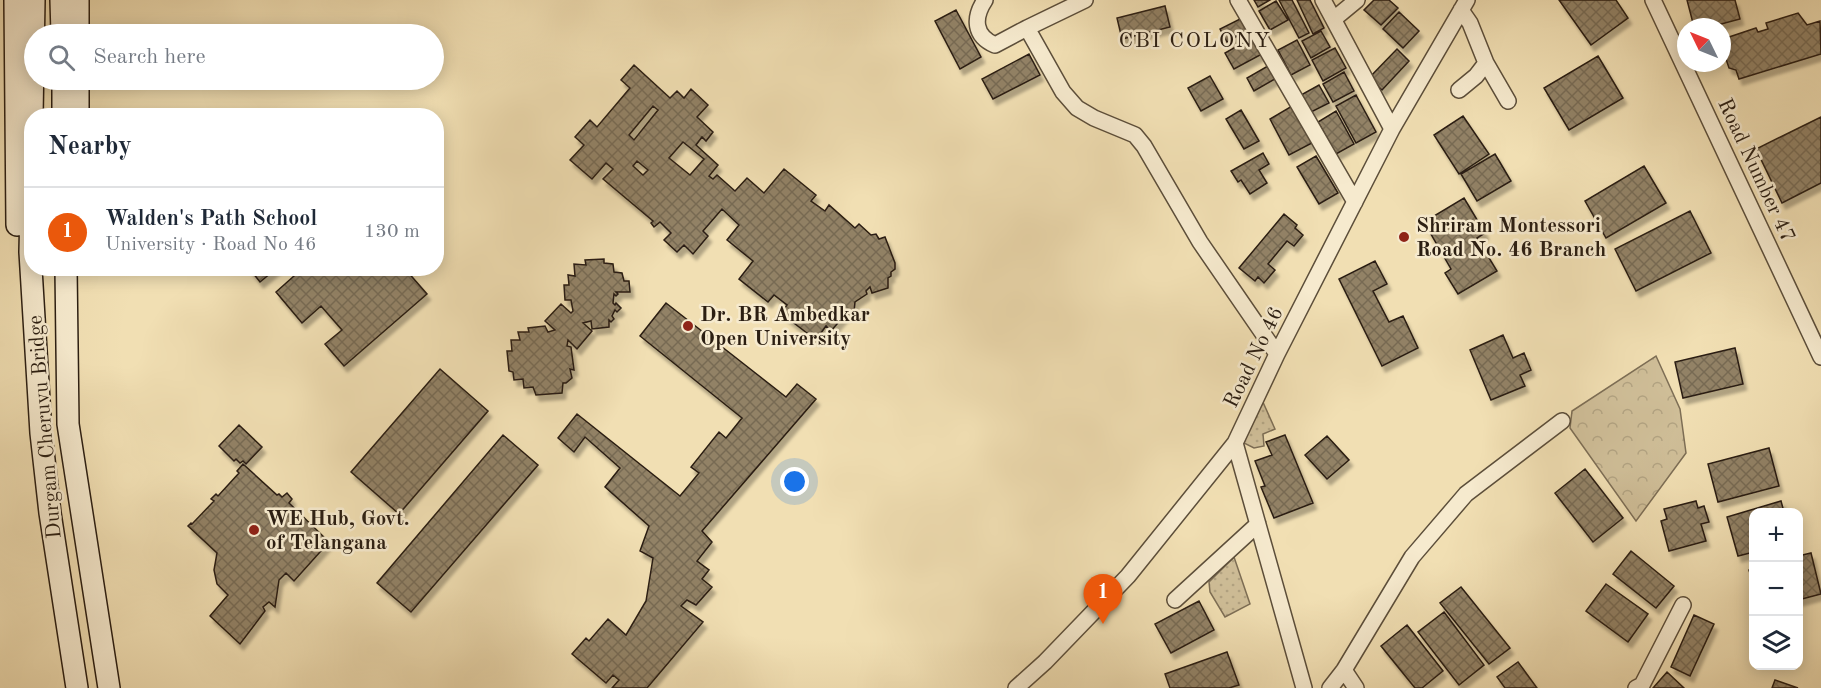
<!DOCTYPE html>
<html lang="en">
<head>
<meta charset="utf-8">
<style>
	:root { --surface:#fff; --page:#f6f6f7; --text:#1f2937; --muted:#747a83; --line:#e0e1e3; --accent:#ea580c }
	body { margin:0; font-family:"Old Standard TT",serif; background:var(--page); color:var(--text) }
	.controls { position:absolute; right:18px; bottom:18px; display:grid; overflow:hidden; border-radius:12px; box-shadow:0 3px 15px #0003 }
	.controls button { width:54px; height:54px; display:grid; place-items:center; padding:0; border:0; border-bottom:2px solid var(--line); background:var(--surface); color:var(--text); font:30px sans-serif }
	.compass { position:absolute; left:1677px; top:18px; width:54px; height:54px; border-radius:50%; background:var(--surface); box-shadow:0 3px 15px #0003; rotate:313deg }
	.you { position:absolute; left:795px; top:482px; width:21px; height:21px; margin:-15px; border:4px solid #fff; border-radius:50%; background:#1a73e8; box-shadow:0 0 0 9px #1a73e833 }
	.badge { display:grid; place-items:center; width:39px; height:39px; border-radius:50%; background:var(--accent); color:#fff; font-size:20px; font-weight:700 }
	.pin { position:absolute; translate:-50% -50px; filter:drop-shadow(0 2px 3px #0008) }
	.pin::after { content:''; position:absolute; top:32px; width:21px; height:18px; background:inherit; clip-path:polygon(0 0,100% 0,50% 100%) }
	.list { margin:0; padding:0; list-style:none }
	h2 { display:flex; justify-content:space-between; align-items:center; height:78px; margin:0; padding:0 24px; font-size:26px }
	h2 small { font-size:20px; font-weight:400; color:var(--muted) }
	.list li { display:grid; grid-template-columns:39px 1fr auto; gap:18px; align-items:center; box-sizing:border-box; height:90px; padding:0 24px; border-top:2px solid var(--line) }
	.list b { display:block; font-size:22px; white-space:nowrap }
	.list p { margin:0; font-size:20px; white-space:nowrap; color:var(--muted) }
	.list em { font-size:20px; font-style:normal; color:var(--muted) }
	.icon { flex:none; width:33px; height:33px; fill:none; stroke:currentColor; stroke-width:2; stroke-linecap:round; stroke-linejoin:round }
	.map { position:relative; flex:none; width:1821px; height:688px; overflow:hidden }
	.search { position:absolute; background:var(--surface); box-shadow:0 3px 15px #0003; left:24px; top:24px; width:420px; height:66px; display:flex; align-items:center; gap:15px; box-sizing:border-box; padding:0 21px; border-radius:33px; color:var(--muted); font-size:22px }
	.panel { position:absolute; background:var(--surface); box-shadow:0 3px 15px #0003; left:24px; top:108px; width:420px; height:168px; border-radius:24px }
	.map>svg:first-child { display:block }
	.grass { fill:url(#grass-dots); stroke:#7d6e55; stroke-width:1.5 }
	.forest { fill:url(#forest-crowns); stroke:#7d6e55; stroke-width:1.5 }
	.building { fill:url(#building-cross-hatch); stroke:#2b1e12; stroke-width:1.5; fill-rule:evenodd; filter:url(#shadow) }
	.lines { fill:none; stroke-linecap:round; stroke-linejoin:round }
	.street-casing { stroke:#5c4e3a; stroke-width:18 }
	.secondary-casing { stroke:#2b1e12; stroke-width:24 }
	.street { stroke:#f6eace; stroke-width:15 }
	.secondary { stroke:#f6eace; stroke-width:21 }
	.poi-dot { fill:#8f2418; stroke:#f6eace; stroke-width:2 }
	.labels { text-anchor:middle; stroke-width:5; stroke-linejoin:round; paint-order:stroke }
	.street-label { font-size:21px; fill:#2b1e12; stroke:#f6eace }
	.poi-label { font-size:21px; font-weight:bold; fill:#2b1e12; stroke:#f6eace; text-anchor:start }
	.neighbourhood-label { font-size:22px; letter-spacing:1.5px; fill:#2b1e12; stroke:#f6eace }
</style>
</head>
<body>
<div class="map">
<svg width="1821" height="688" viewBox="0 0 1821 688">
	<defs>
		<pattern id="grass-dots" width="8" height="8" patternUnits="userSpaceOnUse" patternTransform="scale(1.5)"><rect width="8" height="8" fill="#cfbe98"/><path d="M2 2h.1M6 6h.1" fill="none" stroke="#b2a382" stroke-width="1.8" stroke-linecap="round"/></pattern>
		<pattern id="forest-crowns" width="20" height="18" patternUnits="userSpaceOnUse" patternTransform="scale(1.5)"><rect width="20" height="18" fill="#cfbe98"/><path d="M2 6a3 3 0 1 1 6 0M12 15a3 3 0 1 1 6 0" fill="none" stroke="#b2a382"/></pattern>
		<pattern id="building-cross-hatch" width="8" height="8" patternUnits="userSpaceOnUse" patternTransform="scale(1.5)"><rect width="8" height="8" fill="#928266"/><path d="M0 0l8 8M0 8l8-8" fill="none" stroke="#776a53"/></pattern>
		<filter id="shadow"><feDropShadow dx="3.5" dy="6" stdDeviation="1.5" flood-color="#0004"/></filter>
	</defs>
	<rect width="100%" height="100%" fill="#f1dfb3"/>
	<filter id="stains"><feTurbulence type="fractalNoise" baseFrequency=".00333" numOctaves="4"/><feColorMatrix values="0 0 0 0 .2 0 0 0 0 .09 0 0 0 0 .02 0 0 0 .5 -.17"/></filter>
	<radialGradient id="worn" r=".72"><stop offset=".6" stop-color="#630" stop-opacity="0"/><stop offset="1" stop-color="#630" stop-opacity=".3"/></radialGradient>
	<path class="grass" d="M1262 400 1275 429 1263 434 1264 446 1254 448 1244 443 1242 434Z
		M1234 557 1250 604 1225 617 1210 592 1209 582Z"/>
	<path class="forest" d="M1656 356 1680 409 1686 453 1636 521 1570 428 1572 411Z"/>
	<path class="building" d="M1254 0H1270L1258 7Z
		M1279 0H1292L1309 33 1299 38Z
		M1297 0H1310L1324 28 1313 34Z
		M1374 0H1389L1398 8 1381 25 1364 10Z
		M1559 0H1616L1628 18 1591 45Z
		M1687 0H1735L1740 19 1710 27H1694Z
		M1276 1 1288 20 1270 30 1259 11Z
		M1165 6 1170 27 1122 39 1117 18Z
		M956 10 981 57 960 69 935 21Z
		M1399 12 1419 31 1403 48 1383 29Z
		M1798 13 1807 25 1820 21 1821 54 1739 79 1736 70 1729 68 1723 50 1729 48 1726 38 1756 28 1758 32 1768 29 1766 23Z
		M1244 17 1250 29 1227 42 1220 29Z
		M1321 31 1330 47 1311 58 1302 41Z
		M1253 37 1262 54 1234 69 1225 53Z
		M1297 40 1310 65 1291 75 1278 50Z
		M1335 48 1346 68 1323 81 1312 60Z
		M1397 49 1409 61 1382 90 1369 78Z
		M1029 54 1040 75 993 99 982 79Z
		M1598 56 1623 98 1569 130 1544 88Z
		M1273 63 1280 76 1254 91 1247 78Z
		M634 65 670 98 677 91 684 98 691 89 708 105 697 117 713 132 706 141 702 137 696 145 718 165 709 176 713 179 717 175 735 191 747 178 764 193 784 169 816 195 811 201 825 211 829 205 855 228 859 224 871 235 876 234 879 239 885 237 895 263V269L891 272V276L888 278V288L872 293 870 287 866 291 867 294 855 302 854 312 844 316 831 331 826 326 816 340 781 313 787 305 774 295 768 302 739 279 753 261 727 240 739 225 722 209 703 231 708 236 693 254 684 245 677 252 664 240 671 233 660 222 654 227 651 223 653 221 603 179 613 169 606 163 592 179 570 160 584 145 575 137 590 120 597 127 630 88 621 80ZM653 106 658 110 634 140 629 135ZM683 142 704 159 690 175 669 158ZM637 161 648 170 643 175 633 166Z
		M1344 72 1354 91 1333 102 1323 84Z
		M1210 76 1223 99 1201 111 1188 88Z
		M1319 85 1329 103 1311 112 1301 95Z
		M1356 95 1376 132 1356 143 1336 106Z
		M1292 106 1312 143 1289 155 1270 119Z
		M1241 110 1259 141 1244 149 1226 119Z
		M1336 111 1354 144 1336 154 1318 122Z
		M1463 116 1489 154 1459 174 1434 135Z
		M1821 117V183L1782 203 1756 149Z
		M1263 153 1269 164 1259 170 1267 183 1250 194 1241 180 1238 182 1231 171Z
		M1495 154 1511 181 1477 201 1461 174Z
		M1316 156 1338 193 1319 204 1297 167Z
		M1644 166 1666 203 1606 238 1585 201Z
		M1464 198 1485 233 1477 238 1497 271 1458 294 1445 273 1451 269 1424 222Z
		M1690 211 1711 253 1636 291 1615 249Z
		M1284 214 1297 225 1295 228 1303 235 1294 246 1287 241 1268 264 1275 270 1264 283 1258 277 1255 281 1239 268Z
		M604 259V263L613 264 614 272 622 273 624 281H629L630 292H616L618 294 616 296 614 294 613 303 615 305 616 303 621 308 617 312 615 310 612 316 614 319 611 322 609 320V327L592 329 591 321 583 323 592 331 577 349 568 340 567 346 571 347 574 370 570 369 572 378 566 383H563L562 393 536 395 533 387 524 388 523 379 514 380 513 372 509 371 507 351H512L511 340H520L518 332H529L528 328 545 326 548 332 555 330 545 321 561 304 571 313 573 311 571 300H565L564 285H569L568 275 575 276 574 264 586 265 585 260Z
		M1375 261 1387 284 1373 291 1389 322 1403 316 1418 348 1382 366 1339 279Z
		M249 268H277L260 282Z
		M303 268H408L406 270 427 294 344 366 325 344 342 330 321 306 302 323 276 292Z
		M666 303 786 397 797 384 816 399 702 531 712 542 697 561 709 570 702 579 712 587 696 605 687 600 681 606 703 622 647 688H612L619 680 613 675 606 683 572 654 586 638 589 641 608 619 626 635 646 601 653 558 640 551 649 526 605 487 620 468 585 437 574 452 558 438 577 414 680 496 699 473 691 467 719 432 726 438 742 418 640 336Z
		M1503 335 1513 358 1524 353 1531 370 1520 375 1525 386 1491 400 1470 350Z
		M1735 348 1743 384 1683 398 1675 362Z
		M440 369 488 411 399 514 351 472Z
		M239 425 262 447 246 464 243 461 240 463 236 459 234 461 219 446Z
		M503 435 538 465 411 612 377 583Z
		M1285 435 1313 503 1274 518 1261 487 1265 486 1255 461 1272 455 1266 442Z
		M1327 436 1349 460 1327 479 1305 455Z
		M1769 448 1779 486 1718 502 1708 464Z
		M243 464 277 495 279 494 282 497 287 493 292 499 289 503 329 542 294 581 286 573 279 580 275 607 269 602 263 607 265 611 240 644 210 616 228 595 217 584 214 570 217 553 188 526 191 523 192 524 214 501 211 499 216 494 218 496 239 473 237 471Z
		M1585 469 1623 518 1593 542 1555 493Z
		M1696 501 1698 508 1704 506 1709 522 1701 524 1706 541 1669 551 1661 521 1667 519 1664 509Z
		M1781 501 1784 512H1754V552L1738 556 1727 517Z
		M1631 551 1674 586 1656 608 1613 574Z
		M1811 553 1821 594 1798 600V556Z
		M1754 569V587L1749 570Z
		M1606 584 1648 614 1628 642 1586 611Z
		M1461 587 1510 648 1489 664 1440 603Z
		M1199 601 1214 630 1171 653 1155 624Z
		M1444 612 1484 665 1459 685 1418 632Z
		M1694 615 1714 624 1690 676 1671 667Z
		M1407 625 1443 671 1422 688H1415L1381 646Z
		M1227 652 1239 685 1229 688H1170L1165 674Z
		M1518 662 1537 688H1505L1497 677Z
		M1667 672 1684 688H1653Z
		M1775 680 1798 688H1772Z"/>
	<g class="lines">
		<defs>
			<path id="street" d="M985 0C973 18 974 36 995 45L1027 28
				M1085 0 1027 28 1063 92 1077 108 1094 118 1135 135 1144 146 1200 242 1277 354
				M1238 0 1355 202
				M1323 0 1392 129
				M1653 0 1821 357
				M1461 10 1470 23 1486 63 1508 101
				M1334 19 1357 0
				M1459 90 1476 76 1486 63
				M1235 443 1304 688
				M1175 600 1258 524
				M1344 670 1356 688
				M1016 688 1045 662 1128 576 1235 443 1277 354 1392 129 1467 0
				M1330 688 1344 670 1412 557 1466 494 1562 421
				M1636 688 1642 685 1683 605"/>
			<path id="secondary" d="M15 0 17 225
				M61 0 62 34
				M78 34V0
				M63 80V116
				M78 80V116
				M32 116 34 0
				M32 165 30 252 41 433 50 513 77 688
				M66 268 68 424 109 688"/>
		</defs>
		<use href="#street" class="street-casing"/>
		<use href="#secondary" class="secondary-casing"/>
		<use href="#street" class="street"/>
		<use href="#secondary" class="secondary"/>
	</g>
	<g class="poi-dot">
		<circle cx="1404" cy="237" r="6"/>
		<circle cx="688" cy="326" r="6"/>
		<circle cx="254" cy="530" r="6"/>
	</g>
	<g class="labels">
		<g class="street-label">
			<text transform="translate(1757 170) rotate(65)" y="7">Road Number 47</text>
			<text transform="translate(1253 357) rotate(-64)" y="7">Road No 46</text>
			<text transform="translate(44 427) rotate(-95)" y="7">Durgam Cheruvu Bridge</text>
		</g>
		<g class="poi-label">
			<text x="1416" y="232">Shriram Montessori<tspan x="1416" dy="24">Road No. 46 Branch</tspan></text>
			<text x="700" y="321">Dr. BR Ambedkar<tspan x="700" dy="24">Open University</tspan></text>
			<text x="266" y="525">WE Hub, Govt.<tspan x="266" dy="24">of Telangana</tspan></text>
		</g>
		<g class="neighbourhood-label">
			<text x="1195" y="47">CBI COLONY</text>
		</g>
	</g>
	<rect width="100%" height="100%" filter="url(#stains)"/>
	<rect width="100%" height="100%" fill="url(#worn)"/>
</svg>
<div class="controls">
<button>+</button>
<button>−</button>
<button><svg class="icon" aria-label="layers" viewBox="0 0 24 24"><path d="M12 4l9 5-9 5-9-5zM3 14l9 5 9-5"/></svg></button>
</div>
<svg class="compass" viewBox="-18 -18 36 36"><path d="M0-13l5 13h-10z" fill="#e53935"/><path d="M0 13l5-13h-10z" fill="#747a83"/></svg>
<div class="you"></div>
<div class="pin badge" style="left:1103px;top:624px">1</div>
<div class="search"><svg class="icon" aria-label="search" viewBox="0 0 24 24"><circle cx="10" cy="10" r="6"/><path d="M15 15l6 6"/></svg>Search here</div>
<section class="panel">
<h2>Nearby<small></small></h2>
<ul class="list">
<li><span class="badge">1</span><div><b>Walden's Path School</b><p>University · Road No 46</p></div><em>130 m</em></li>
</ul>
</section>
</div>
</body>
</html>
